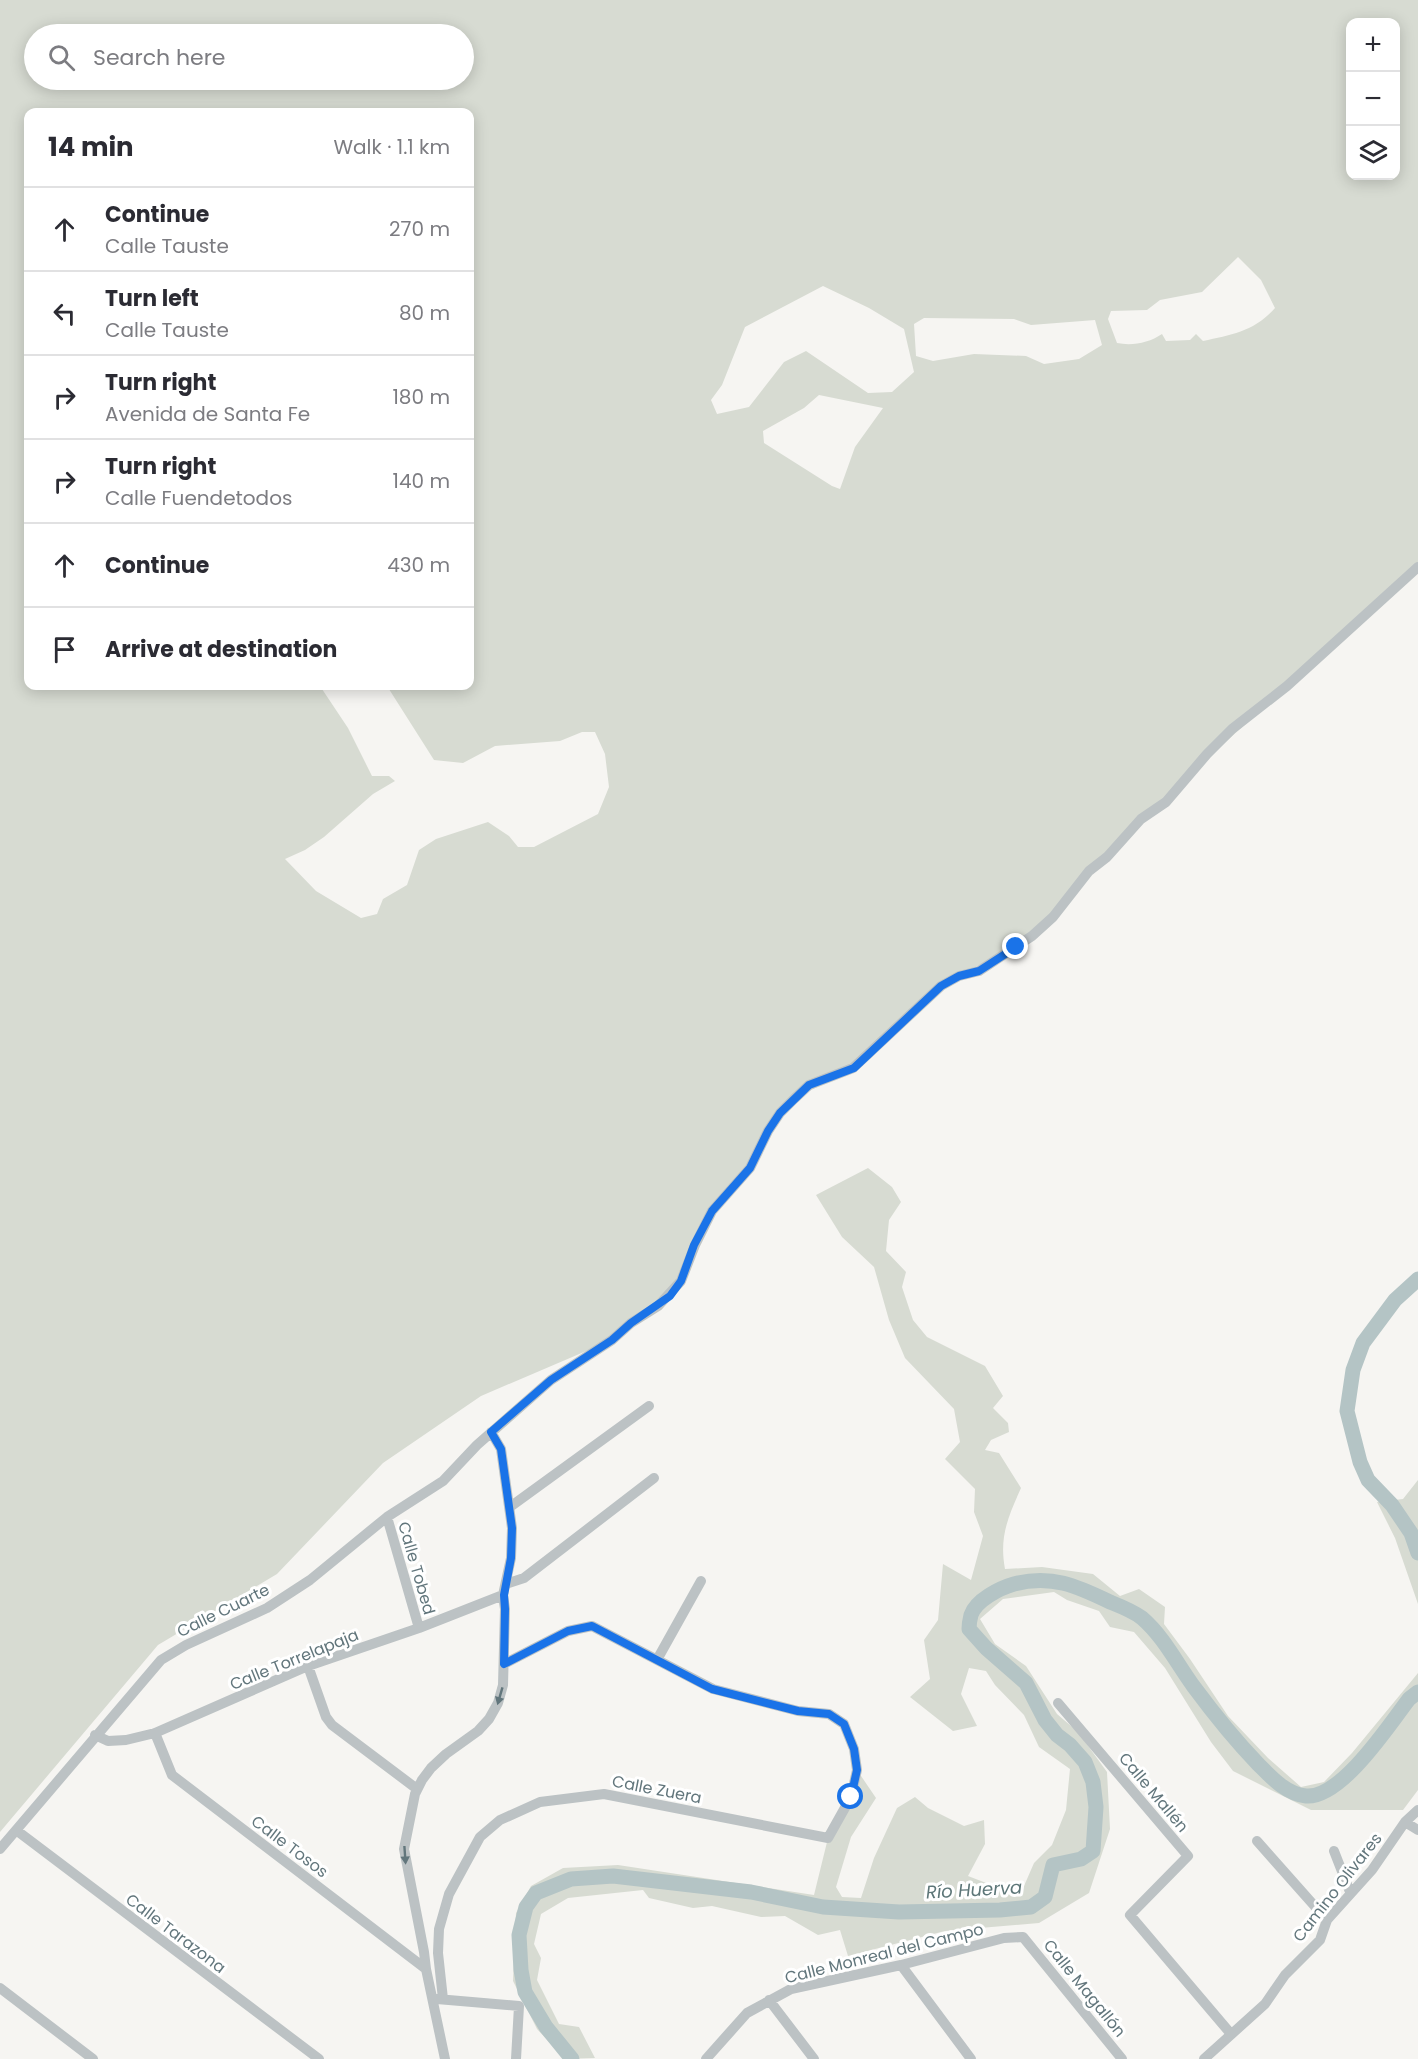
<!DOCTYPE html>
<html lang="en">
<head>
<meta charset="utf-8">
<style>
	:root { --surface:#fff; --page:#f2f2f3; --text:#2b2b33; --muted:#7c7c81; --line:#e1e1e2 }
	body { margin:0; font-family:Poppins,sans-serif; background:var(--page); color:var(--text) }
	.controls { position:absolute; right:18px; top:18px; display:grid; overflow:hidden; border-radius:12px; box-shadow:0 3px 15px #0003 }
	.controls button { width:54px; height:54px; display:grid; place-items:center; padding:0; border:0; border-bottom:2px solid var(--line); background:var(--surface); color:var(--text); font:30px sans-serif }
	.stop { position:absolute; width:18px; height:18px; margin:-14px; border:4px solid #1a73e8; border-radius:50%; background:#fff }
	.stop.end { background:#1a73e8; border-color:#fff; box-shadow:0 2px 6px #0008 }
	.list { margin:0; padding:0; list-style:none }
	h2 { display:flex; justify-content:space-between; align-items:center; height:78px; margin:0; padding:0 24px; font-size:26px }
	h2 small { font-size:20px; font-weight:400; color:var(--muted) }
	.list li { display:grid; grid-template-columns:39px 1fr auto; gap:18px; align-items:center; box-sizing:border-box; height:84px; padding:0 24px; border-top:2px solid var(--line) }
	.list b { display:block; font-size:22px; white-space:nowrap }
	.list p { margin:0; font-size:20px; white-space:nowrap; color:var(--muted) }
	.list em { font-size:20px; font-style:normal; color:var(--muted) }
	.icon { flex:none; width:33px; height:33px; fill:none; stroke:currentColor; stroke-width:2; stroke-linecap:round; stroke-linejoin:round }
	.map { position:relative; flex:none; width:1418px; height:2059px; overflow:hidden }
	.search { position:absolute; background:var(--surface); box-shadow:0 3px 15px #0003; left:24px; top:24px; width:450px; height:66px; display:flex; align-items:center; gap:15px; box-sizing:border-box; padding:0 21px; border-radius:33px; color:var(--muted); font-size:22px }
	.panel { position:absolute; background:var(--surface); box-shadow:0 3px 15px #0003; left:24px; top:108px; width:450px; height:582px; border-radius:12px }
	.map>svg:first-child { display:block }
	.green { fill:#d7dbd2; fill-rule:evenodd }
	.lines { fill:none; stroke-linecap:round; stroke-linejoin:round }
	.river { stroke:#b4c4c5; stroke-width:15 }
	.minor { stroke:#bcc2c4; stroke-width:10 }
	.oneway { fill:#62767c }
	.route { stroke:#1a73e8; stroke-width:8 }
	.labels { text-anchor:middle; stroke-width:6; stroke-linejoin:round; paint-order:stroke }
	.street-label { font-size:16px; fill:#62767c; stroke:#fff }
	.water-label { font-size:18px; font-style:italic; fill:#5d7678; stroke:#fff }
</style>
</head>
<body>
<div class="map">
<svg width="1418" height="2059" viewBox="0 0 1418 2059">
	<rect width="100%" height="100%" fill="#f6f5f2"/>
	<path class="green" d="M0 0H1418V567L1141 819 1032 936 959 976 853 1068 794 1099 750 1168 712 1211 681 1281 612 1340 481 1396 383 1463 277 1574 158 1645 0 1832ZM1350 22H1396V176H1350ZM34 34H464V80H34ZM28 112H470V686H387L434 760 463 763 495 746 560 741 582 732H595L605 754 609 787 598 814 534 847H518L509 836 488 822 436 839 419 850 407 885 383 899 377 914 361 918 316 891 285 859 305 850 324 837 373 794 395 781 389 776H372L348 728 320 686H28ZM1238 257 1261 280 1275 308C1255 331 1232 335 1203 341L1196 334 1190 340 1166 341 1162 334C1149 343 1132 346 1117 343L1108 319 1111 311 1147 310 1160 300 1202 292ZM823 286 869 308 904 329 914 372 892 392 868 393 806 351 784 362 749 407 717 414 711 400 722 385 745 327ZM924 318 1014 319 1031 325 1095 320 1102 345 1079 359 1044 364 1026 356 974 354 933 361 916 356 914 324ZM819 395 883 408 855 447 840 489 832 486 764 443 763 431 804 408Z
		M868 1168 892 1187 901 1202 889 1220 886 1251 906 1272 902 1287 913 1320 927 1337 985 1366 1003 1396 993 1408 1008 1423 1009 1432 991 1440 985 1450 999 1453 1021 1488C1008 1517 999 1537 1005 1569L1042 1567 1093 1574 1120 1596 1139 1589 1165 1607 1164 1624 1190 1659 1228 1716 1268 1758 1301 1787 1324 1782 1352 1753 1418 1673V1790L1403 1810H1311L1233 1771 1211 1742 1165 1668 1134 1632 1110 1627 1099 1611 1067 1600 1054 1592 1003 1599 980 1619 995 1644 1026 1666 1057 1714 1078 1732 1107 1772 1110 1829 1089 1893 1039 1923 945 1931 848 1956 840 1930 818 1935 785 1916 761 1917 712 1906 693 1908 649 1898 643 1890 568 1898 541 1914 534 1944 541 1958 537 1980 559 2024 579 2027 595 2058 565 2059 537 2029 513 1981 516 1913 531 1886 563 1868 618 1865 814 1895 828 1838 857 1770 876 1798 851 1837 836 1887 842 1897 861 1898 874 1858 897 1808 915 1797 928 1808 964 1826 984 1820 985 1844 968 1876 994 1886H1024L1034 1863 1052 1845 1066 1810 1070 1769 1039 1747 1024 1715 995 1685 986 1671 969 1668 961 1694 977 1726 953 1731 910 1697 930 1679 924 1640 938 1620 943 1564 971 1580 983 1536 974 1512 975 1489 945 1459 960 1442 954 1409 905 1358 889 1320 874 1267 842 1237 816 1195Z
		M1418 1480V1604L1395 1538 1377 1502 1403 1499Z"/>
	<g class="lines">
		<path class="river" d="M1418 1279 1395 1300 1363 1343 1353 1370 1347 1411 1360 1462 1368 1480 1392 1505 1411 1533 1418 1553
			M572 2059 546 2027 525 1992 521 1970 519 1935 526 1907 536 1893 571 1879 613 1876 751 1892 823 1907 899 1912 1000 1910 1031 1907 1045 1897 1053 1865 1081 1859 1093 1851 1096 1807 1093 1782 1085 1762 1070 1745 1057 1735 1045 1720 1026 1683 986 1648 969 1629C969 1624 970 1619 971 1615 976 1600 1000 1588 1014 1584 1051 1574 1077 1586 1110 1602 1120 1606 1133 1611 1142 1618 1164 1637 1177 1664 1194 1687 1214 1714 1235 1740 1258 1764 1271 1777 1286 1794 1306 1796 1341 1799 1390 1724 1409 1699L1418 1692"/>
		<path class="minor" d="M510 1507 649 1406
			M387 1517 419 1628
			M506 1584 524 1578 654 1478
			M658 1658 701 1581
			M308 1666 326 1717 332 1725 417 1789
			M1058 1703 1188 1856 1130 1915 1231 2034
			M155 1733 172 1775 426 1969
			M95 1735 108 1741 126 1740 155 1733 308 1666 419 1628 503 1595
			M1405 1822 1418 1830
			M16 1830 319 2059
			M1257 1841 1327 1920
			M0 1849 161 1660 186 1645 267 1608 310 1580 387 1517 443 1481 477 1445 551 1380 612 1340 631 1323 658 1306 681 1281 695 1245 712 1211 750 1168 768 1131 780 1113 794 1099 809 1085 853 1068 941 986 959 976 979 971 1032 936 1053 917 1089 871 1107 857 1141 819 1166 802 1207 754 1232 729 1287 686 1418 567
			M1334 1851 1350 1892
			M901 1965 971 2059
			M0 1988 93 2059
			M437 1999 519 2006 516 2059
			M443 1999 438 1953 439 1929 449 1894 480 1837 500 1820 540 1802 604 1794 828 1838 851 1797 857 1770 854 1749 844 1724 829 1714 798 1711 713 1689 592 1626 568 1631 504 1664
			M769 2000 814 2059
			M445 2059 426 1969 424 1952 404 1849 415 1794 422 1780 431 1768 446 1754 478 1731 489 1719 498 1703 503 1685 505 1609 503 1595 511 1558 512 1528 501 1449 491 1432
			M706 2059 747 2013 791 1989 901 1965 1004 1938 1023 1937 1122 2059
			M1204 2059 1265 2004 1285 1975 1320 1940 1327 1920 1372 1870 1405 1822 1418 1810"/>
	</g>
	<defs><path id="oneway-solid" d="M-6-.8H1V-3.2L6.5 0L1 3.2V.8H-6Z" transform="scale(1.5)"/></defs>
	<g class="oneway">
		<use href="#oneway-solid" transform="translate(500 1696) rotate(106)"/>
		<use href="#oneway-solid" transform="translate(405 1855) rotate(86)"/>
	</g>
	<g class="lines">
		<path class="route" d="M851 1797 857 1770 854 1749 844 1724 829 1714 798 1711 712 1689 592 1626 568 1631 504 1664 505 1609 504 1595 511 1558 512 1528 501 1449 491 1432 551 1380 612 1340 631 1323 670 1296 681 1281 694 1245 712 1211 750 1168 768 1131 780 1113 809 1085 854 1068 941 986 959 976 979 971 1016 947"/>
	</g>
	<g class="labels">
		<g class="street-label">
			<text transform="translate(417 1568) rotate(74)" y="6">Calle Tobed</text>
			<text transform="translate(223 1610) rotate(-26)" y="6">Calle Cuarte</text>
			<text transform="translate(294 1659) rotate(-22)" y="6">Calle Torrelapaja</text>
			<text transform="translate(657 1789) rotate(11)" y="6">Calle Zuera</text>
			<text transform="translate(1154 1792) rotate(50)" y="6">Calle Mallén</text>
			<text transform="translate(290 1846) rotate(37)" y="6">Calle Tosos</text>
			<text transform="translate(1337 1887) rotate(-52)" y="6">Camino Olivares</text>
			<text transform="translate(176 1933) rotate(37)" y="6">Calle Tarazona</text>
			<text transform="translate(884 1953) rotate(-14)" y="6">Calle Monreal del Campo</text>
			<text transform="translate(1085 1988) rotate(51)" y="6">Calle Magallón</text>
		</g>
		<g class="water-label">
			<text transform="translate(974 1890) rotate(-3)" y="6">Río Huerva</text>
		</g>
	</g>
</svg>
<div class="controls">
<button>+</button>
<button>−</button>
<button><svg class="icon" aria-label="layers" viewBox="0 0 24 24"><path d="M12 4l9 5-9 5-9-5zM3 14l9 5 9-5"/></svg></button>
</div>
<div class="stop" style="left:851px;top:1797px"></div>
<div class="stop end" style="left:1016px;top:947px"></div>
<div class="search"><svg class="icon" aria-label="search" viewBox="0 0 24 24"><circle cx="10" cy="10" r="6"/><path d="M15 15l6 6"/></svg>Search here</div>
<section class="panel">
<h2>14 min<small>Walk · 1.1 km</small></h2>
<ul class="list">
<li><svg class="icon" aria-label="ahead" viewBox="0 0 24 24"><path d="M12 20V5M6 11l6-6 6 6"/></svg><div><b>Continue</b><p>Calle Tauste</p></div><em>270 m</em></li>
<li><svg class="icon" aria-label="left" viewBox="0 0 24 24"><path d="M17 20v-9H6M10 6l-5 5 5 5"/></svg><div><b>Turn left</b><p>Calle Tauste</p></div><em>80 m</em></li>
<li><svg class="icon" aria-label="right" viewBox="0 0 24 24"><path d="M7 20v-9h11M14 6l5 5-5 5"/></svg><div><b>Turn right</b><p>Avenida de Santa Fe</p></div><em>180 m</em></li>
<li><svg class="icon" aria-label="right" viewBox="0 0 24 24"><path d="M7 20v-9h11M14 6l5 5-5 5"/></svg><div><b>Turn right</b><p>Calle Fuendetodos</p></div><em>140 m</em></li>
<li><svg class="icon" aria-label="ahead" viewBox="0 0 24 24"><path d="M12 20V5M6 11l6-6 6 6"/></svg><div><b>Continue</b></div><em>430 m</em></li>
<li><svg class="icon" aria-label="arrive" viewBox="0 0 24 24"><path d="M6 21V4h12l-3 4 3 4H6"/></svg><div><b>Arrive at destination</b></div></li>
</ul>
</section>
</div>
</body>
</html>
